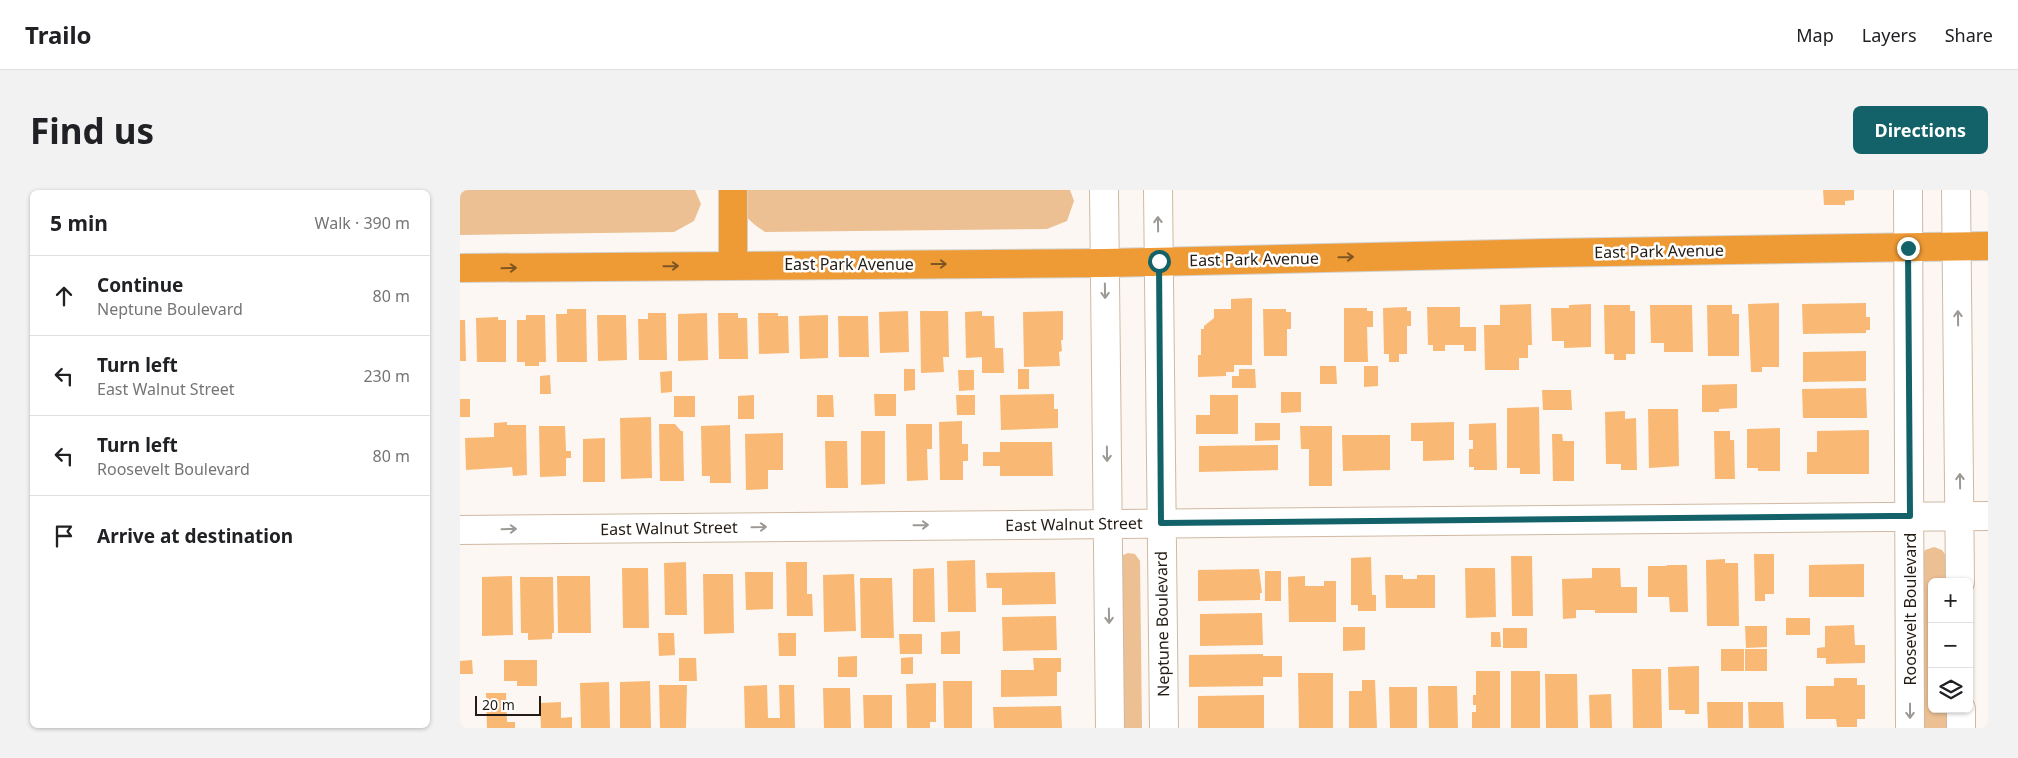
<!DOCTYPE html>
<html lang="en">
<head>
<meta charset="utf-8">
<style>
	:root { --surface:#fff; --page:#f2f2f2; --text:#202124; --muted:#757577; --line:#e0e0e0; --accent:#13626a }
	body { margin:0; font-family:"Noto Sans",sans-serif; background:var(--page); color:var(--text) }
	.controls { position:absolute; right:15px; bottom:15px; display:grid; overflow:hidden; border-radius:8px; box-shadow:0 1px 4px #0004 }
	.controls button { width:45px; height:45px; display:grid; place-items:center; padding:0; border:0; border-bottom:1px solid var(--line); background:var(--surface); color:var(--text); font:25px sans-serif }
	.scale { position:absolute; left:15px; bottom:12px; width:66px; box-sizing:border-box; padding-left:5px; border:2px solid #241c14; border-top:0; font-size:14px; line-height:18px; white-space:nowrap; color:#241c14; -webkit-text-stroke:4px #fff; paint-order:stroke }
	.stop { position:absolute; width:15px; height:15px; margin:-11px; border:4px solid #13626a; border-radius:50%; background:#fff }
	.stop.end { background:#13626a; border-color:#fff; box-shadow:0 1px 5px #0008 }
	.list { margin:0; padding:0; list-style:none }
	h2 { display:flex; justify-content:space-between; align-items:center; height:65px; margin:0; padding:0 20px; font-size:21px }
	h2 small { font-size:16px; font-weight:400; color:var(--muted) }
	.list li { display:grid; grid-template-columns:32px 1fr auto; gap:15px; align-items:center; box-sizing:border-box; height:80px; padding:0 20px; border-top:1px solid var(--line) }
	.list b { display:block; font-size:19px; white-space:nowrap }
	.list p { margin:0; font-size:16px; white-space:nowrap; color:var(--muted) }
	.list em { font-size:16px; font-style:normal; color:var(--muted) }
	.icon { flex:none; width:28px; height:28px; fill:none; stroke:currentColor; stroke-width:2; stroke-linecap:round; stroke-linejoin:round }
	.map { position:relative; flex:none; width:1528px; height:538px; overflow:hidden; border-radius:8px }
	header { display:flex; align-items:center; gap:30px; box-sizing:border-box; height:70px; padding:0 25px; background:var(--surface); border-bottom:1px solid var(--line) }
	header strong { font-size:24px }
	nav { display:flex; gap:28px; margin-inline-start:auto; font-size:18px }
	.intro { display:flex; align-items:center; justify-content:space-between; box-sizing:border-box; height:120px; padding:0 30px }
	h1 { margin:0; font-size:35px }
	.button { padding:12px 22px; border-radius:8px; background:var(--accent); color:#fff; font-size:18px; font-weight:700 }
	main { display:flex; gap:30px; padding:0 30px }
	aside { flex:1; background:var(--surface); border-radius:8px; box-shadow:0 1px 4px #0004 }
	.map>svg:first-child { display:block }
	.green { fill:#ecc093 }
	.building { fill:#f9b975 }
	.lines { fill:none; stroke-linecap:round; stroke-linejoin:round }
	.minor-casing { stroke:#cfb9a3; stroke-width:30 }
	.highway-casing { stroke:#d3d2d0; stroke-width:30 }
	.minor { stroke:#fff; stroke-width:28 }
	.highway { stroke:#ef9b35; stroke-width:28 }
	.oneway { stroke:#9c9995 }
	.oneway2 { stroke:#7f5523 }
	.route { stroke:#13626a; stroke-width:6 }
	.labels { text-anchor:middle; stroke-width:5; stroke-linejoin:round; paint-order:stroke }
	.street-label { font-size:16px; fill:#241c14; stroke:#fff }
</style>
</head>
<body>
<header>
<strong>Trailo</strong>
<nav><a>Map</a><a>Layers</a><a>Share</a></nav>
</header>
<div class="intro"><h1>Find us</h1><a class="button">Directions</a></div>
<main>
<aside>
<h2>5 min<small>Walk · 390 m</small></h2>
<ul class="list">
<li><svg class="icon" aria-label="ahead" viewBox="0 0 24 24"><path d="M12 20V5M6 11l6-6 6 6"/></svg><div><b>Continue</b><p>Neptune Boulevard</p></div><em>80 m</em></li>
<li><svg class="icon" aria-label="left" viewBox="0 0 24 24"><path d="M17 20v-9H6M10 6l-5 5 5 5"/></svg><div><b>Turn left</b><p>East Walnut Street</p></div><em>230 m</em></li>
<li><svg class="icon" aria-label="left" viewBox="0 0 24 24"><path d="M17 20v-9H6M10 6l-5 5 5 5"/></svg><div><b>Turn left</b><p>Roosevelt Boulevard</p></div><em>80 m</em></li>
<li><svg class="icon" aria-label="arrive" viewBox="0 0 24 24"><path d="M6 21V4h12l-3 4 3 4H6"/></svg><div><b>Arrive at destination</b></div></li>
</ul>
</aside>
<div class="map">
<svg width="1528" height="538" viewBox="0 0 1528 538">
	<rect width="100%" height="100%" fill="#fcf7f2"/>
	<path class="green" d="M0 0H235L241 14 234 31 214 42 0 45Z
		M285 0H610L614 11 607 31 587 39 305 42C287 30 278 23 285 0Z
		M1474 357 1482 360 1487 367V392H1472V519H1488V538H1462V366L1465 360Z
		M668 363 675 364 680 371 682 538H657L661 366Z"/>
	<path class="building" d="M1363 0H1394V10L1385 11V15H1364Z
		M792 108V175H774V182H766V186L738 187V165H741V139H744V136L754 128V119H771V109Z
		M1319 113V177H1302V182H1291L1288 114Z
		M1406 113V127H1410V140H1406V143L1343 144 1342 114Z
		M1071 114 1072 155H1068V168H1059V180H1025L1024 135H1040V115Z
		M1131 114V157L1104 158V151H1092L1091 118H1109V115Z
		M1144 115H1170V121H1175V164H1166V170H1154V164H1145Z
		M1190 115H1232L1233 162H1204V153H1191Z
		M1247 115H1272V124H1279V166H1248Z
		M947 117V121H951V136H947V164H939V172H929V164H924L923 118Z
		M967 117H1000V137H1016V161H1004V155H985V161H973V155H968Z
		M884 118H907V121H913V137H907L908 172H884Z
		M107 119H126L127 172H97L96 124H107Z
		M803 119H826V122H831V139H827V166H804Z
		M448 121 449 162 420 163 419 122Z
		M460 121H488L489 167H483L484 182 461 183Z
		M522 121V126H534L535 158H543L544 183H522V167L506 168 505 122Z
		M603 121V150H601L602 161 599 162 600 176 564 177 563 122Z
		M188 123H206L207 170H179L178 129H188Z
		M247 123 248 170 218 171V124Z
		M258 123H278V128H287L288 169H259Z
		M298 123H318V126H328L329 163 299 164Z
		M66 125H85L86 172H79V176H65V172H57V130H66Z
		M137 125H166L167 170 138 171Z
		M368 125V168L340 169 339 126Z
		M378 126H408L409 167H379Z
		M38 127V130H46V172H17L16 128Z
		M0 130H5L6 171H0Z
		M1406 161V191L1343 192V162Z
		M860 176H876L877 194H860Z
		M904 176H918V196L904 197Z
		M444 179H455V200L444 201Z
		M558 179H569V199H558Z
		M779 179H795L796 198H772V186H779Z
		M498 180H514V200L499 201Z
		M212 181V202L201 203 200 182Z
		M90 185 91 204H80V186Z
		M1277 194V218L1259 219V222H1242V195Z
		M1406 198 1407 228H1343L1342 199Z
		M1082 200H1111L1112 220H1083Z
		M821 202H841V222L821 223Z
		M414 204H436V226H415Z
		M594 204V219H598V238L541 240 540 205Z
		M294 205V229H278V206Z
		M357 205H373L374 227H357Z
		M496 205H515V225H497Z
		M750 205H778V244H736V225H750Z
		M214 206H235V227H214Z
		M0 209H10V227H0Z
		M1079 217 1080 284H1060V278H1047V218Z
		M1188 219H1218L1219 276 1189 278Z
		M1165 221V229L1176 228 1177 280H1161V274H1146L1145 222Z
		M191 227 192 288 161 289 160 228Z
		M502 231V254H508V271H503V290H480L479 232Z
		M47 232V235H66L67 285 53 286 52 277 6 280 5 248 34 247V233Z
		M994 232V270L963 271V251H951V233Z
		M795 233H820V250L795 251Z
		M1036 233 1037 280H1014V277H1009V259H1013V250H1009V234Z
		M199 234H215L221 241H223L224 291H200Z
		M446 234H472V259H467L468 290 447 291Z
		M270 235 271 293H250V286H242L241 236Z
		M79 236H105L106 261H111V268H106V286L80 287Z
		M840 236H872V296H849V259H841Z
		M1320 238V281H1298V278H1287V239Z
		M1409 240V284H1347V262H1357V241Z
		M401 241H425V294L401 295Z
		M1254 241H1270V250H1274L1275 289H1255Z
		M323 243V280H308V299L286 300 285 244Z
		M1092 244H1102L1103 251H1114V291H1093Z
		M882 245H930V280L883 281Z
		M145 248V292H123V249Z
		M365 251H387L388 298H366Z
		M540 252H592L593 286H540V276H523V262H540Z
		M818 255V280L739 282V256Z
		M1294 364H1314V404H1305V411H1295Z
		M1051 366H1072L1073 426H1052Z
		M911 367 912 405H916V421H898V415H891V368Z
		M1265 369V373H1278L1279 436H1247L1246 370Z
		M515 370 516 422H488L487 371Z
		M226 372 227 425H205L204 373Z
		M326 372H347V404H352L353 426H327Z
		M1404 374V407H1349V375Z
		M1207 375H1227L1228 422H1210L1209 407H1188V376H1207Z
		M162 378H188L189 438H163Z
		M474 378 475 432H453V379Z
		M1005 378H1035L1036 427 1006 428Z
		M1132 378H1160L1161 397H1177V423H1135V420H1116V428L1103 429 1102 389 1132 388Z
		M799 379 802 403H800V410L738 411V380Z
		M805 381H821V411H805Z
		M285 382H313V419L286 420Z
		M595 382 596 414 542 415V398H527L526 383Z
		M243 384H273L274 443 244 444Z
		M394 384 396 441 364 442 363 385Z
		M925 385H943V389H957V385H975V418H926Z
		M52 386 53 445 22 446V387Z
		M97 386H130L131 443H98Z
		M845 386V396H864V391H876V432H829L828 387Z
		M60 387H93L94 443H92V449L68 450V443H61Z
		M400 388H432L434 448H401Z
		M802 423 803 455 740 456V424Z
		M596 426 597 460 543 461 542 427Z
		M1326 428H1350V445H1326Z
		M1394 435 1395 455H1405V473L1366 474V468H1357V458L1365 457V436Z
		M1285 436H1307V457L1286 458Z
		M883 437H905V460L883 461Z
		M1043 438H1067V458H1043Z
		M500 441V464H481V442Z
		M1031 442H1040L1041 457H1031Z
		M198 443H214L215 465 199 466Z
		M318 443H336V466H319Z
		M439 444H462V464H440Z
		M1261 459H1284V481H1261Z
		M1285 459H1307V481H1285Z
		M803 464V466H822V487H803V496L729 497V465Z
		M397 466V487H378V467Z
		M453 467V484H441V468Z
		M219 468H236L237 491H219Z
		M573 468H601V482H597V506L541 507V480H574Z
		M12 470 13 484H0V471Z
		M44 470H77V496H57V491H44Z
		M1239 476V524H1225V520H1209L1208 477Z
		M1172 479H1201L1202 538H1173Z
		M1016 481H1040V538H1012V522H1016V515H1013V505H1016Z
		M1051 481H1080V538H1051Z
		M838 483H873V538H839Z
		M1085 484H1117L1118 538H1086Z
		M1374 488H1397V495H1405V529H1397V537H1377L1376 529H1346V496H1374Z
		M902 490H915L917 538H889V501H902Z
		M190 491 191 538H160V492Z
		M483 491H512V538H484Z
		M149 492 150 538H121L120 493Z
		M476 493V532H470V538H447L446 494Z
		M199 495H227L226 538H200Z
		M307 495 308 528H320L319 495H334L335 538H285L284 496Z
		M968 496H997L998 538H969Z
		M929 497H957V538H930Z
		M363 498H390L391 538H364Z
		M26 503H46L47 532H55V538H27Z
		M1151 504 1152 538H1130L1129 505Z
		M403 505H432V538H404Z
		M804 505V538H738V506Z
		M101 512V528L112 527V538H81L80 513Z
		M1247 512H1283V538H1248Z
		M1288 512H1323L1324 538H1289Z
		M601 516 602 538H534L533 517Z"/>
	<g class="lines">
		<defs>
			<path id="minor" d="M644 0 650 538
				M698 0 704 538
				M1448 0 1450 538
				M1496 0 1500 392
				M0 340 1528 326
				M1501 519V538"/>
			<path id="highway" d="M273 0V75
				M0 78 645 73 1085 63 1528 56"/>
		</defs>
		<use href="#minor" class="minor-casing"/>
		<use href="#highway" class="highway-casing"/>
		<use href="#minor" class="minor"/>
		<use href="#highway" class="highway"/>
	</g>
	<defs><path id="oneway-shaft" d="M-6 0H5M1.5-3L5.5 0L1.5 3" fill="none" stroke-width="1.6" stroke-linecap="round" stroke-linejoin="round" transform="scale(1.25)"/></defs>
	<g class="oneway">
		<use href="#oneway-shaft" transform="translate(698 34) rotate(-91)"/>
		<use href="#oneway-shaft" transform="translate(645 101) rotate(89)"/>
		<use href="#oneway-shaft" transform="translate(1498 128) rotate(-91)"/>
		<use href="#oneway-shaft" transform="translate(647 264) rotate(89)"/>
		<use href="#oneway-shaft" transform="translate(1500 291) rotate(-91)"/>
		<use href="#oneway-shaft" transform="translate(461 335) rotate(-1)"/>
		<use href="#oneway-shaft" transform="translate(299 337) rotate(-1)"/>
		<use href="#oneway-shaft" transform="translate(49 339) rotate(-1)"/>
		<use href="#oneway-shaft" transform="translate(649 426) rotate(89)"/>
		<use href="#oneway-shaft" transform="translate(1450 521) rotate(90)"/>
	</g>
	<g class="oneway2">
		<use href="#oneway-shaft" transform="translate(886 67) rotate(-1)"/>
		<use href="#oneway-shaft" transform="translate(479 74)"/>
		<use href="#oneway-shaft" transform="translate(211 76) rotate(-1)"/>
		<use href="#oneway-shaft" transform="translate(49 78) rotate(-1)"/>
	</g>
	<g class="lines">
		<path class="route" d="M699 71 701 333 1431 326H1450L1448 58"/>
	</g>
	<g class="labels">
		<g class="street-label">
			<text transform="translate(1199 61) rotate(-1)" y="6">East Park Avenue</text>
			<text transform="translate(794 69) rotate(-1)" y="6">East Park Avenue</text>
			<text x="389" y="80">East Park Avenue</text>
			<text transform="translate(614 334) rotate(-1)" y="6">East Walnut Street</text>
			<text transform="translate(209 338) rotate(-1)" y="6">East Walnut Street</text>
			<text transform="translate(1450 419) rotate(-90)" y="6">Roosevelt Boulevard</text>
			<text transform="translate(702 434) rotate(-91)" y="6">Neptune Boulevard</text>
		</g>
	</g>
</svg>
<div class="controls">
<button>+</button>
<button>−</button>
<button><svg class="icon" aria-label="layers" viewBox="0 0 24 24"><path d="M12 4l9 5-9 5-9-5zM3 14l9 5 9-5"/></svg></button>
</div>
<div class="scale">20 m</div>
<div class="stop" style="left:699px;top:71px"></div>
<div class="stop end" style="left:1448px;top:58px"></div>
</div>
</main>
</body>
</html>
